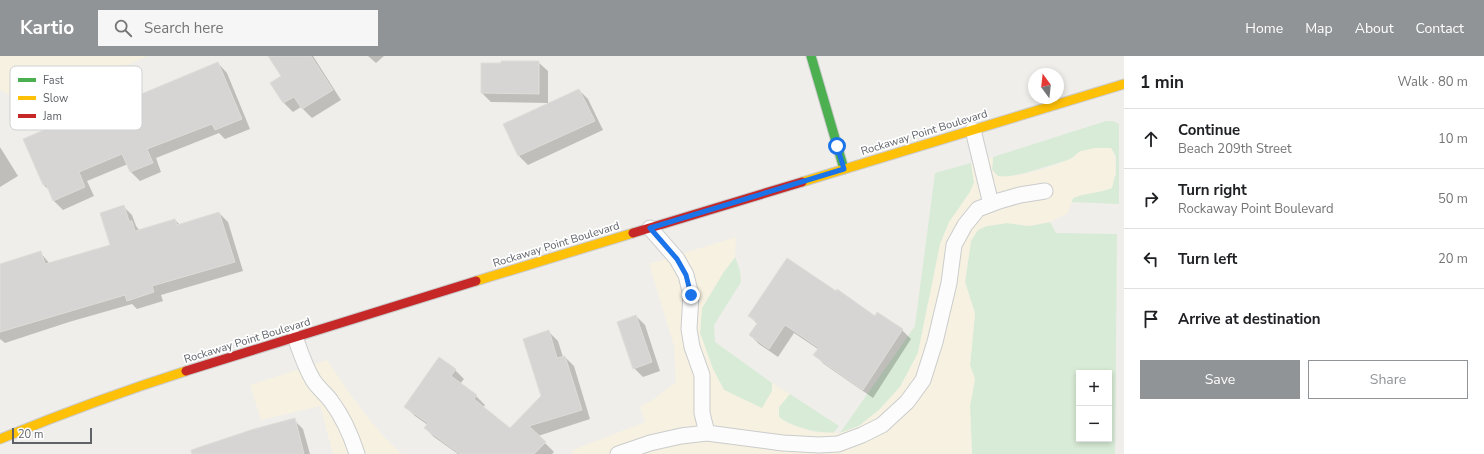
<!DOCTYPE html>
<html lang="en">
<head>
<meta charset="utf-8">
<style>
	:root { --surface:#fff; --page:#f6f6f6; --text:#202124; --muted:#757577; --line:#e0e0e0; --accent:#919496 }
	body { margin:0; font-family:"Nunito Sans",sans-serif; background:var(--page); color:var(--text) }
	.controls { position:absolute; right:12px; bottom:12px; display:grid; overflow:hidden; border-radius:0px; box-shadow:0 2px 6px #0003 }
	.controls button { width:36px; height:36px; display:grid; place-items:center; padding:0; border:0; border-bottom:1px solid var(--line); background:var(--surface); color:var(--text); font:20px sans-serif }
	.compass { position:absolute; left:1028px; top:12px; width:36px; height:36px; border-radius:50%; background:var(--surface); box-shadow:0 2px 6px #0003; rotate:345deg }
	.scale { position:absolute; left:12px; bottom:10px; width:80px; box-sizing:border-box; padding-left:4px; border:2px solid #5f6368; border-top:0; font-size:11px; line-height:14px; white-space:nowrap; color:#5f6368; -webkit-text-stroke:3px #fff; paint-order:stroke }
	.stop { position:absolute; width:12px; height:12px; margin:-9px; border:3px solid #1a73e8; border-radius:50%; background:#fff }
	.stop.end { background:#1a73e8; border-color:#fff; box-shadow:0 1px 4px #0008 }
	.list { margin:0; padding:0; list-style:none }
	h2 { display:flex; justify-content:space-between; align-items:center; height:52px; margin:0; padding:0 16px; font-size:17px }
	h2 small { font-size:13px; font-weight:400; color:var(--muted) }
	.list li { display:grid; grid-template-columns:26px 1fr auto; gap:12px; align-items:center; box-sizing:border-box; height:60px; padding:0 16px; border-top:1px solid var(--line) }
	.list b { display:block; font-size:15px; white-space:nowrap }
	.list p { margin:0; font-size:13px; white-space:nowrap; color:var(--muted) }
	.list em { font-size:13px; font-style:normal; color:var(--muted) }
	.actions { display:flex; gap:8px; padding:12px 16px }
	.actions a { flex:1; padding:9px 0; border:1px solid var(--accent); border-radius:0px; text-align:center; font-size:14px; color:var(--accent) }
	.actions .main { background:var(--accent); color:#fff }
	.icon { flex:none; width:22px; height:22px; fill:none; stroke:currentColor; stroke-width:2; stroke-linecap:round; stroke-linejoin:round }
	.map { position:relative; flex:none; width:1124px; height:398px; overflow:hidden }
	header { display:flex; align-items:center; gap:24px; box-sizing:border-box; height:56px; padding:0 20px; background:var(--accent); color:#fff }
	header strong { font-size:19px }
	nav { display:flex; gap:22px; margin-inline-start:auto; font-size:14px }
	.search { width:280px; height:36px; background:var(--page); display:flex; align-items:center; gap:10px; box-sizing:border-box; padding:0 14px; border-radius:0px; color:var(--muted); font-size:15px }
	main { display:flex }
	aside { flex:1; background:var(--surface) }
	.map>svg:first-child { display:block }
	.green { fill:#d8ebd6; fill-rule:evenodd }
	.sand { fill:#f6f1e1 }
	.shadow { fill:#0003 }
	.building { fill:#d6d5d3; stroke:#deddd9 }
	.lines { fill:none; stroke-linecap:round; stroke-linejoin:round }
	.lane-casing { stroke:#cbcccc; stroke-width:17 }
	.fast-casing { stroke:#cacacb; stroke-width:11 }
	.slow-casing { stroke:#cacacb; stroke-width:11 }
	.jam-casing { stroke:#cacacb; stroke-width:11 }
	.lane { stroke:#fdfcfc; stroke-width:15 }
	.fast { stroke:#4caf50; stroke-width:9 }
	.slow { stroke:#ffc107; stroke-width:9 }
	.jam { stroke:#c62828; stroke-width:9 }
	.route { stroke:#1a73e8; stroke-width:5 }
	.labels { text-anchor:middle; stroke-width:3.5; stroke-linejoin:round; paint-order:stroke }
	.street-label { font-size:11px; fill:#5f6368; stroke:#fff }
	.key { fill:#fff; stroke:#cfd0d2; stroke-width:1 }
	.key-label { font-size:11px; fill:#5f6368 }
</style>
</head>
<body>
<header>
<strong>Kartio</strong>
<div class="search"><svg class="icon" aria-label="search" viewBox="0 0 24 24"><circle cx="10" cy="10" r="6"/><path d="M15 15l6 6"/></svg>Search here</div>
<nav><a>Home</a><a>Map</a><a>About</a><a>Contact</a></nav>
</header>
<main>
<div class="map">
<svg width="1124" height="398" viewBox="0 0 1124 398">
	<rect width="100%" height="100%" fill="#efeeea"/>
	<path class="green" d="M1106 65H1113L1119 68V148L1071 146 1073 142 1083 138 1103 135 1116 119V100L1111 92 1080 95 1071 103 1025 117 1005 121 998 120 992 114 993 101Z
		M971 107 974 126 970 136 961 149 928 247 918 297 900 331 879 354 859 370 840 377 915 270 935 117Z
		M1050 166 1056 177 1117 178 1115 398H972L970 350 975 323 970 309 975 258 965 226 971 185 978 174 987 170 1007 167 1029 170ZM1079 317H1109V383H1079Z
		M735 201 740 215 741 226 714 269 715 286 772 327V335L762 353 724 334 713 313 700 277 702 252 723 217Z
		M790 338 839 370 833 377C813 376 796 372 778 361L779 351Z"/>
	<path class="sand" d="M0 0H148L32 49 0 34Z
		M1095 92H1111C1118 105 1116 118 1112 132 1099 137 1086 137 1073 142L1068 157 1050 166 1029 170 1007 167 987 170 978 174 971 185 965 226 975 257 970 309 975 323 970 350 972 398H572L573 394 645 366 640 351 654 343 676 326 674 290 649 208 736 181 735 201 723 217 702 252 700 277 713 313 724 334 762 352 772 335V327L790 338 779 351V361L789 368 814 376 840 377 859 370 879 354 900 331 918 297 940 188 949 166 970 136 974 127 971 107 993 101 992 114 998 120C1015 123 1053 111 1070 103 1073 102 1076 98 1079 96 1084 94 1090 93 1095 92Z
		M327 304C350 337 372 372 402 398H333L320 350 261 364 250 329Z"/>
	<path class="shadow" d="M273 0H313L341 44 312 62 301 51 293 56 284 47 271 27 282 21Z
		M368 0H384L376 7Z
		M538 6 548 15V47L491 46 482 37Z
		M218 7 227 17 250 73 225 83 219 77 156 102 161 116 140 125 131 116 128 108 87 125 94 140 63 154 54 145 49 134 44 129 24 83 58 69 61 72Z
		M579 34 588 43 603 74 528 109 519 100Z
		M0 91 18 120 0 131Z
		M123 150 132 159 136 170 140 175 175 164 180 169 219 157 228 166 243 215 161 239 163 245 137 253 132 248 69 266 5 287 0 283V209L40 196 50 208 111 190Z
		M636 260 645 269 660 315 643 321 634 312Z
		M749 260 875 261 902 274 911 283 873 342 824 308 815 299 818 293 794 277 778 301 759 288 750 279 758 268Z
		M549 276 558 285 563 301H565L574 310 590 363 538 380 554 396 552 398H458L434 381 425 372 428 369 415 360 406 351 455 314 464 323 460 328 476 340 485 349 483 352 510 374 542 340Z
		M294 364 303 373 310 398H234Z"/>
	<path class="building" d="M268 0H311L333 34 302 53 294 41 283 47 270 27 281 20Z
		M501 5H539V38L481 37V7H501Z
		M218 6 242 63 215 74 212 68 147 93 153 107 130 116 122 98 79 116 85 131 53 145 46 128 43 129 23 83 58 68 60 72 126 42 127 44Z
		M579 33 595 65 518 100 503 68Z
		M124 149 129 165H132L135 175 175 163 177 169 219 156 235 206 152 230 154 236 127 245 125 239 0 276V208L41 195 45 208 110 189 100 157Z
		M787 202 836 235 837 233 875 260 877 256 903 273 863 334 813 299 819 292 785 269 769 293 749 279 758 266 748 260Z
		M636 259 652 306 633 313 617 266Z
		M549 274 557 302 565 300 582 354 529 370 546 386 534 398H460L424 372 428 367 404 351 439 301 456 313 451 320 477 339 474 343 510 372 541 340 523 283Z
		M295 362 304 398H192L191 394 254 373Z"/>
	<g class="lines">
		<defs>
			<path id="lane" d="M973 74 991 148
				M650 172 677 203 686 219 691 239 689 273 692 291 702 319V357L707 377
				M295 281C300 295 305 311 313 324 318 332 326 338 331 345 343 361 351 379 357 398
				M618 398 650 387 681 380 707 377 783 387 819 389 838 388 862 379 882 369 907 346 923 324 935 286 949 227 954 189 965 169 978 153 999 145 1020 139 1045 135"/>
			<path id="fast" d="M811 0 844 113"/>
			<path id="slow" d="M802 126 1124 28
				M476 225 633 177
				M0 383C61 358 123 335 186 315"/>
			<path id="jam" d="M633 177 802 126
				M186 315 476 225"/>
		</defs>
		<use href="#lane" class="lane-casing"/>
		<use href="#fast" class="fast-casing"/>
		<use href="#slow" class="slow-casing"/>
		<use href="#jam" class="jam-casing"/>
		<use href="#lane" class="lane"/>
		<use href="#fast" class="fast"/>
		<use href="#slow" class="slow"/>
		<use href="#jam" class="jam"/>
	</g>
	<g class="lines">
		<path class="route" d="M691 239 686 219 677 203 650 172 844 113 837 90"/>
	</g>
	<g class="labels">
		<g class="street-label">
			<text transform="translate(924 76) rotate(-17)" y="4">Rockaway Point Boulevard</text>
			<text transform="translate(556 188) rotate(-17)" y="4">Rockaway Point Boulevard</text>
			<text transform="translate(247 284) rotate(-17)" y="4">Rockaway Point Boulevard</text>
		</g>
	</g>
	<rect x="10" y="10" width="132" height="64" rx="6" class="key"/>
	<rect x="18" y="22" width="18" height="4" fill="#4caf50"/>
	<rect x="18" y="40" width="18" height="4" fill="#ffc107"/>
	<rect x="18" y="58" width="18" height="4" fill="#c62828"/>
	<g class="key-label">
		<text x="43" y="28">Fast</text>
		<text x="43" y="46">Slow</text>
		<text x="43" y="64">Jam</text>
	</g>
</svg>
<div class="controls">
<button>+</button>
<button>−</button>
</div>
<svg class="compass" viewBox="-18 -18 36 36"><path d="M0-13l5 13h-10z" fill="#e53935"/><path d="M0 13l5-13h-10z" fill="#757577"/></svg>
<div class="scale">20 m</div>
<div class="stop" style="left:837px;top:90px"></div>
<div class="stop end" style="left:691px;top:239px"></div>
</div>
<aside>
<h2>1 min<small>Walk · 80 m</small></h2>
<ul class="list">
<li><svg class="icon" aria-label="ahead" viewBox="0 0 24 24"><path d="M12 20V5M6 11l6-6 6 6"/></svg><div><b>Continue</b><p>Beach 209th Street</p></div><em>10 m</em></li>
<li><svg class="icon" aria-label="right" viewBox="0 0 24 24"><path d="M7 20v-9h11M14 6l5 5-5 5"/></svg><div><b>Turn right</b><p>Rockaway Point Boulevard</p></div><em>50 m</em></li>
<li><svg class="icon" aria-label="left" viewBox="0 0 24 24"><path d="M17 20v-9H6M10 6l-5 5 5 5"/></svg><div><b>Turn left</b></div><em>20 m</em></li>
<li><svg class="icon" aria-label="arrive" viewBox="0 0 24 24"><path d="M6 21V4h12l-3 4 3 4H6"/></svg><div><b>Arrive at destination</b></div></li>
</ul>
<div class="actions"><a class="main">Save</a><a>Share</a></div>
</aside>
</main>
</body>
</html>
